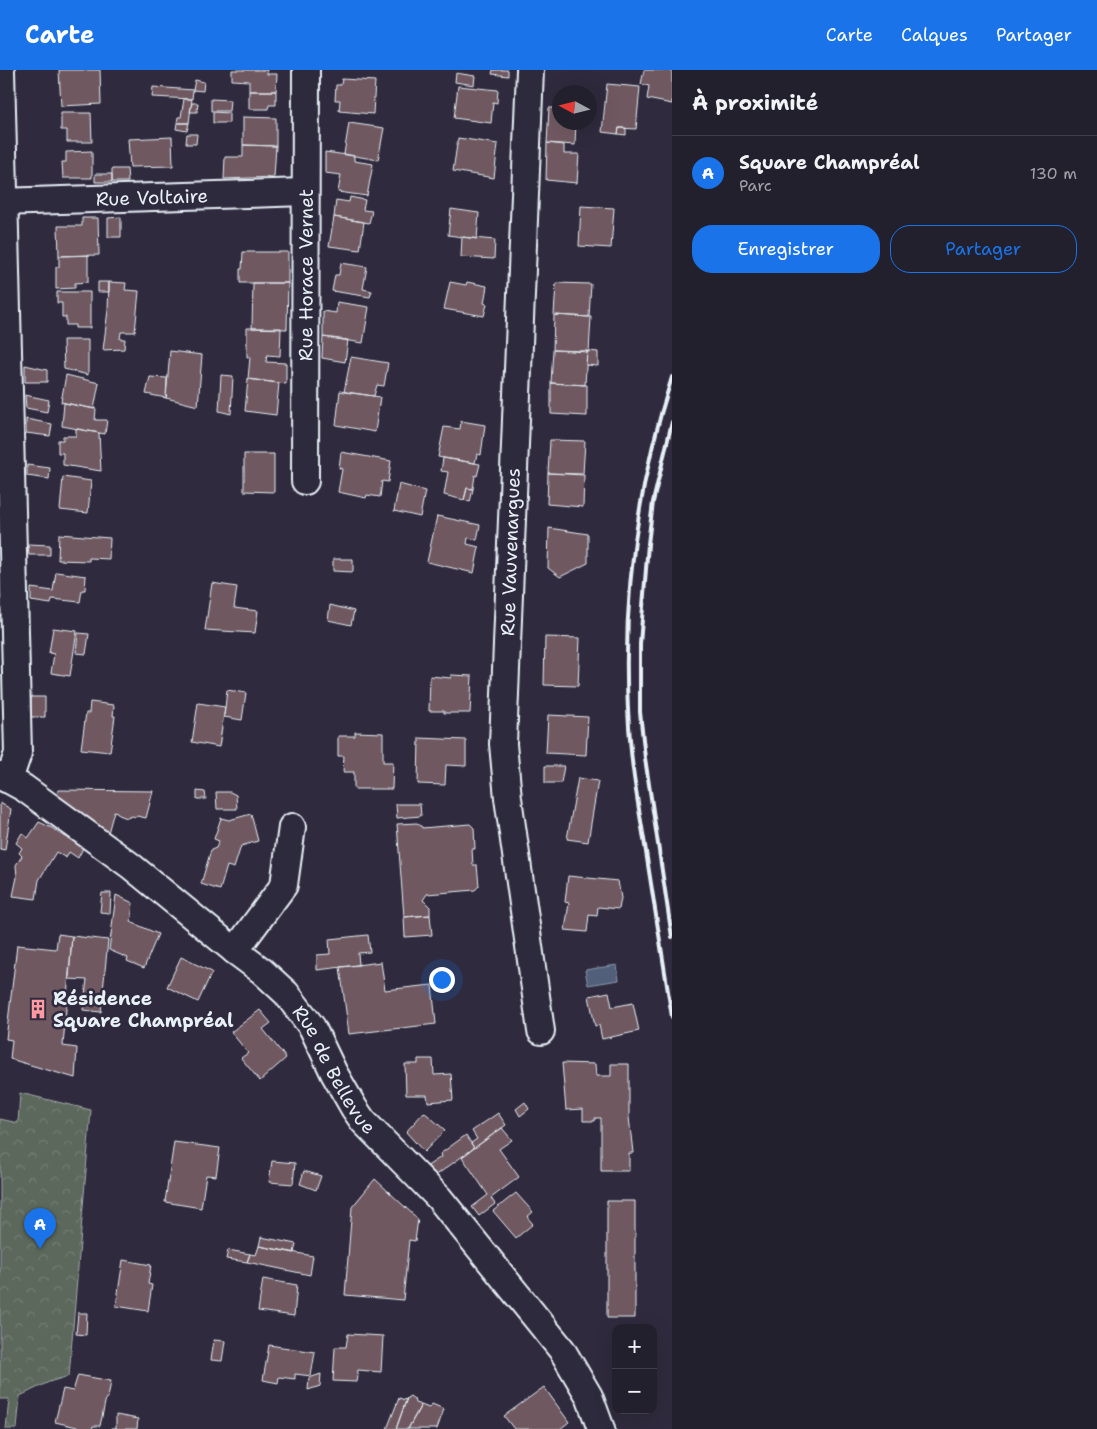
<!DOCTYPE html>
<html lang="fr">
<head>
<meta charset="utf-8">
<style>
	:root { --surface:#23202e; --page:#2f2d3a; --text:#f1f3f6; --muted:#a3a3aa; --line:#403e4a; --accent:#1a73e8 }
	body { margin:0; font-family:"Shantell Sans",sans-serif; background:var(--page); color:var(--text) }
	.controls { position:absolute; right:15px; bottom:15px; display:grid; overflow:hidden; border-radius:10px; box-shadow:0 5px 20px #0002 }
	.controls button { width:45px; height:45px; display:grid; place-items:center; padding:0; border:0; border-bottom:1px solid var(--line); background:var(--surface); color:var(--text); font:25px sans-serif }
	.compass { position:absolute; left:552px; top:15px; width:45px; height:45px; border-radius:50%; background:var(--surface); box-shadow:0 5px 20px #0002; rotate:277deg }
	.you { position:absolute; left:441px; top:909px; width:18px; height:18px; margin:-12px; border:4px solid #fff; border-radius:50%; background:#1a73e8; box-shadow:0 0 0 8px #1a73e833 }
	.badge { display:grid; place-items:center; width:32px; height:32px; border-radius:50%; background:var(--accent); color:#fff; font-size:16px; font-weight:700 }
	.pin { position:absolute; translate:-50% -41px; filter:drop-shadow(0 1px 2px #0008) }
	.pin::after { content:''; position:absolute; top:26px; width:18px; height:15px; background:inherit; clip-path:polygon(0 0,100% 0,50% 100%) }
	.list { margin:0; padding:0; list-style:none }
	h2 { display:flex; justify-content:space-between; align-items:center; height:65px; margin:0; padding:0 20px; font-size:21px }
	h2 small { font-size:16px; font-weight:400; color:var(--muted) }
	.list li { display:grid; grid-template-columns:32px 1fr auto; gap:15px; align-items:center; box-sizing:border-box; height:75px; padding:0 20px; border-top:1px solid var(--line) }
	.list b { display:block; font-size:19px; white-space:nowrap }
	.list p { margin:0; font-size:16px; white-space:nowrap; color:var(--muted) }
	.list em { font-size:16px; font-style:normal; color:var(--muted) }
	.actions { display:flex; gap:10px; padding:15px 20px }
	.actions a { flex:1; padding:11px 0; border:1px solid var(--accent); border-radius:20px; text-align:center; font-size:18px; color:var(--accent) }
	.actions .main { background:var(--accent); color:#fff }
	.map { position:relative; flex:none; width:672px; height:1359px; overflow:hidden }
	header { display:flex; align-items:center; gap:30px; box-sizing:border-box; height:70px; padding:0 25px; background:var(--accent); color:#fff }
	header strong { font-size:24px }
	nav { display:flex; gap:28px; margin-inline-start:auto; font-size:18px }
	main { display:flex }
	aside { flex:1; background:var(--surface) }
	.map>svg:first-child { display:block }
	.park { fill:url(#park-crowns); stroke:#a2acaa }
	.water { fill:#515e7a; stroke:#8d99ac }
	.building { fill:#6f5860; stroke:#e8f1f8 }
	.lines { fill:none; stroke-linecap:round; stroke-linejoin:round }
	.street-casing { stroke:#e8f1f8; stroke-width:30 }
	.street { stroke:#2f2a3d; stroke-width:26 }
	.rail { stroke:#e8f1f8; stroke-width:4 }
	.labels { text-anchor:middle; stroke-width:5; stroke-linejoin:round; paint-order:stroke }
	.street-label { font-size:19px; fill:#e8f1f8; stroke:#2f2a3d }
	.poi-label { font-size:19px; font-weight:bold; fill:#e8f1f8; stroke:#2f2a3d; text-anchor:start }
</style>
</head>
<body>
<header>
<strong>Carte</strong>
<nav><a>Carte</a><a>Calques</a><a>Partager</a></nav>
</header>
<main>
<div class="map">
<svg width="672" height="1359" viewBox="0 0 672 1359">
	<defs>
		<pattern id="park-crowns" width="20" height="18" patternUnits="userSpaceOnUse" patternTransform="scale(1.25)"><rect width="20" height="18" fill="#5c675c"/><path d="M2 6a3 3 0 1 1 6 0M12 15a3 3 0 1 1 6 0" fill="none" stroke="#737d74"/></pattern>
	</defs>
	<rect width="100%" height="100%" fill="#2f2a3d"/>
	<filter id="ink" filterUnits="userSpaceOnUse"><feTurbulence type="fractalNoise" baseFrequency=".02" numOctaves="2"/><feDisplacementMap in="SourceGraphic" scale="10" xChannelSelector="R" yChannelSelector="G"/><feConvolveMatrix kernelMatrix="1 2 1 2 8 2 1 2 1" color-interpolation-filters="sRGB"/></filter>
	<g filter="url(#ink)">
		<path class="park" d="M20 1023 91 1040 69 1306 49 1312 20 1326 17 1359H6L9 1329H0V1049L18 1053Z"/>
		<path class="water" d="M617 895 619 910 588 915 585 900Z"/>
		<path class="building" d="M59 0H100L101 34 61 36Z
			M232 0H267V4H277L276 21H249V11L232 10Z
			M493 0H508V6L492 4Z
			M644 0H672V34L647 29 649 16 641 14Z
			M456 3 475 6 474 15 455 12Z
			M342 9 375 11 373 44 339 41 340 30H335L336 15H341Z
			M195 10 204 12 203 21 193 20Z
			M607 14 640 17 636 59 619 58 618 64 602 62Z
			M458 16 498 20 497 33 493 32 491 53 454 48Z
			M153 17 193 20 192 29 152 27Z
			M249 21H276V35H269L268 39H249Z
			M184 29H192L189 53H177L178 47H181Z
			M211 29 230 30 229 41H211Z
			M192 33H198L197 42H190Z
			M549 38H560V52H576L575 75 547 73Z
			M213 42 229 43V53H213Z
			M61 43H91L92 72H67V60H61Z
			M243 47 276 48V76L243 75Z
			M177 53H189L187 61 176 59Z
			M349 53 384 58 378 90 344 84Z
			M619 58H626V65L618 64Z
			M187 64H197L196 74H186Z
			M172 67 173 96 130 97 128 69Z
			M458 68 498 74 494 108 453 101Z
			M547 73 564 75V84H579L577 113 546 110Z
			M243 75 276 76 274 107 224 109 225 87H243Z
			M92 81V108H63L62 92H66V82Z
			M325 82 354 86V91L373 94 367 126 338 122 341 105 325 103Z
			M112 99H127L128 112H112Z
			M95 104H112V112H95Z
			M350 127 365 130 363 140 372 141 369 153 334 147 336 130 349 132Z
			M581 136 614 138 611 178 579 176Z
			M451 139 479 143 477 169 448 165Z
			M121 147V167H108V148Z
			M334 147 364 152 360 180 329 176Z
			M82 148H98L99 185 59 186 58 156H82Z
			M462 167 495 170 494 189 461 187Z
			M243 182H288V213H240V199H242Z
			M88 185V212L75 213V218L56 219V197H59V186Z
			M341 193 367 197 363 219 372 221 370 227 332 221 335 205H339Z
			M98 212H109V222H98Z
			M109 212 126 213 125 220 139 221 135 262H121L120 269H125L124 279 103 280 108 240Z
			M450 212 466 215 467 212 487 216 484 233 487 234 484 246 444 239Z
			M253 213H288L287 259 252 258Z
			M556 213 591 214 589 247 554 245Z
			M57 222H90V258H75V255H66V247H62V233H57Z
			M337 232 369 237 363 273 323 267V241L336 243Z
			M554 245 591 247 589 282 553 280Z
			M247 258H281L280 286 267 285 266 292 286 293V314L248 309 250 287H247Z
			M323 267 348 270 345 292 322 288Z
			M63 270H88V305L64 299Z
			M553 280 587 281 585 315 551 313Z
			M170 281 202 285 198 336 166 328Z
			M587 281 598 282V296L586 295Z
			M351 287 388 293 384 316 377 315 374 326 344 322Z
			M25 295 47 300V312H25Z
			M66 305 99 313 94 339 61 332Z
			M221 305 233 306 231 344 219 341Z
			M150 307 167 308 166 328 146 324Z
			M248 309 279 313 276 345 245 341Z
			M551 313 587 315V346L551 344Z
			M340 321 380 327 375 362 336 355Z
			M25 325 49 330 47 342 26 338Z
			M64 333 96 339 95 350H107L105 364 62 356Z
			M26 349 52 354 50 366 26 363Z
			M461 351 485 355 481 385 477 384 475 393 438 387 444 357 460 359Z
			M76 359 99 363 101 401 63 395V383H58V370H63V366H76Z
			M550 370 585 371 583 404 548 403Z
			M341 382 391 391 388 412 382 411 380 427 367 425 366 428 338 422 342 399 339 398Z
			M244 384H274V422L244 421Z
			M443 388 480 394 477 406 475 405 473 419 467 418 464 430 444 425 448 402 441 401Z
			M27 395 50 398 49 409 27 406Z
			M548 403 584 405 583 437 547 434Z
			M63 407 91 411 88 443 60 440Z
			M399 414 425 421 420 447 394 441Z
			M467 418 473 419 470 432 464 430Z
			M437 446 480 455 477 470 468 468 467 474 479 477 474 503 427 492Z
			M549 458 588 464V493L560 507 548 498Z
			M59 464 110 468 109 489 89 488V491L58 490Z
			M28 474 50 475V485H29Z
			M333 489H353V502L333 501Z
			M56 502 86 506 85 520H82L80 532 52 529 51 534 31 531V518L53 521Z
			M212 513 237 517 234 538 258 541 255 563 205 560Z
			M330 535 354 541 351 555 328 550Z
			M53 558 77 561 70 606 51 603 54 584 49 583Z
			M78 563 89 564 86 584 76 583Z
			M545 567 580 568 578 616 544 615Z
			M451 605 472 606 470 643H444V641H429L430 606 451 608Z
			M227 620 246 623 242 650 224 647Z
			M31 627H45V647H31Z
			M90 632 114 635 113 646H115L110 682 81 679 86 643H89Z
			M198 633 225 637 219 677 192 672Z
			M548 645 588 647 586 685 546 683Z
			M355 662 383 663V692H393L392 719H354V702H343L344 686H338V666H355Z
			M419 668 466 670V696L446 695 445 715 418 714Z
			M545 696H564L561 713H545Z
			M578 708 598 711 588 772 567 769Z
			M58 720 153 721 146 748 137 746 136 747 132 746 127 748 119 745 117 742 114 741 108 763 90 749 57 728Z
			M197 721 205 722 206 729H197Z
			M216 722H230L236 725 237 739H217Z
			M0 733 11 739 5 780 0 779Z
			M396 734H420L421 746 397 748Z
			M251 744 258 771 241 776 234 798 227 796 220 820 201 814 211 780 216 778 219 771 214 769 221 748 229 750Z
			M39 752 52 758 60 764 76 772 83 778 78 788 69 782 66 788 56 782 39 810 36 829 13 826 17 807 16 795 22 786 19 783 22 778 16 773 22 763 28 768Z
			M417 753 422 757V758L470 754 474 758 475 779H472L473 795H477L479 816 475 820 427 824 423 830 430 837V845L404 847 397 754Z
			M568 806 618 811 621 828 619 839 598 837 597 846 589 845 587 862 565 860 569 833 565 832Z
			M102 823H111L110 843 100 842Z
			M116 825 133 833 131 852 158 864 144 898 127 891 128 888 109 880Z
			M430 845 432 865 405 867 404 847Z
			M58 864 72 866 63 976 77 978 75 1008 10 989 12 970 6 969 17 875 56 879Z
			M368 865 370 882 358 883 359 895 317 900V885L330 884 329 869Z
			M72 866 108 870 101 942 83 940 87 910 69 909Z
			M181 887 212 902 198 932 167 917Z
			M381 892 385 920 432 915 436 954 349 964 340 897Z
			M609 922 612 937 633 933 639 961 602 969 599 955 595 956 589 926Z
			M260 940 271 953 263 959 286 988 260 1011 241 988 248 983 231 962Z
			M418 989H433L434 1005 451 1004 453 1030 428 1032 427 1025H406L405 994H418Z
			M562 993 595 994 596 1006H611V994H629V1047L633 1083H629V1101H601V1048H595V1051H583V1039L566 1040Z
			M525 1032 529 1039 520 1046 516 1039Z
			M424 1042 445 1060 424 1082 406 1062Z
			M498 1043 506 1055 474 1078 471 1073 477 1069 472 1061Z
			M502 1058 512 1070 499 1079 519 1107 491 1128 495 1134 479 1146 472 1137 488 1125 462 1087Z
			M466 1065 474 1078 435 1106 426 1097 441 1087 440 1084Z
			M174 1072 220 1078 216 1106 206 1105 201 1138 165 1132Z
			M272 1091 295 1093 293 1114 269 1112Z
			M304 1101 321 1106 316 1120 300 1114Z
			M375 1109 418 1149 415 1171 409 1170 403 1230 345 1225 352 1137Z
			M516 1123 533 1142 527 1147 533 1154 516 1168 493 1141Z
			M607 1131H635V1248H607Z
			M261 1167 296 1174 294 1183 259 1176Z
			M259 1176 313 1186 310 1205 247 1192 250 1184 256 1185Z
			M228 1180 250 1184 247 1192 226 1189Z
			M123 1190 151 1195 148 1214 152 1215 148 1241 116 1236Z
			M263 1209 297 1215 294 1246 258 1241Z
			M78 1243H87L86 1265 76 1264Z
			M348 1264 383 1266 381 1302 358 1300 356 1312 333 1311 335 1277H346Z
			M214 1270 225 1271 222 1291 211 1290Z
			M269 1275 315 1282 311 1306 295 1304V1309L279 1307 278 1313 263 1310Z
			M321 1304 320 1316 308 1320 309 1308Z
			M78 1305 111 1311 108 1328H106L100 1356H93L92 1359H86L55 1352 63 1319 73 1321Z
			M544 1317 569 1352 560 1359H514L504 1346Z
			M410 1326 414 1329 415 1333 421 1335 408 1359H396L407 1328Z
			M399 1328 405 1330 407 1328 396 1359H387Z
			M432 1334 444 1339 437 1359H408L421 1335 429 1338Z
			M116 1345 138 1349 137 1359H111L112 1358H116Z"/>
		<g class="lines">
			<defs>
				<g id="street">
					<path d="M1 0 18 683 13 698 6 709"/>
					<path d="M530 0 503 674 508 728 541 961"/>
					<path id="s1" d="M0 132 305 122"/>
					<path id="s2" d="M305 411 306 0"/>
					<path id="s3" d="M0 705 24 718 131 796 235 881 262 901 286 923 312 957 334 1003 354 1038 363 1051 439 1128 562 1280 589 1326 601 1359"/>
					<path d="M235 881 284 815 292 757"/>
				</g>
			</defs>
			<use href="#street" class="street-casing"/>
			<use href="#street" class="street"/>
			<path class="rail" d="M672 307C633 429 619 554 631 681 634 715 641 749 646 782 655 837 663 892 672 947
				M672 352 653 432 648 474 640 574V642L645 688 672 867"/>
		</g>
	</g>
	<defs>
		<symbol id="building-bare" viewBox="-9 -9 18 18"><path d="M-4-6H4V6H1V3H-1V6H-4ZM-2.5-4.3h1.7v1.8h-1.7ZM.8-4.3h1.7v1.8H.8ZM-2.5-1h1.7V.8h-1.7ZM.8-1h1.7V.8H.8Z" fill="#ff9aa2" stroke="#2f2a3d" stroke-width="2.5" paint-order="stroke"/></symbol>
	</defs>
	<g fill-rule="evenodd">
		<use href="#building-bare" x="24" y="925" width="28" height="28"/>
	</g>
	<g class="labels">
		<g class="street-label">
			<text dy="7" stroke="none"><textPath href="#s1" startOffset="152">Rue Voltaire</textPath></text>
			<text dy="7" stroke="none"><textPath href="#s2" startOffset="206">Rue Horace Vernet</textPath></text>
			<text transform="translate(510 482) rotate(-88)" y="7">Rue Vauvenargues</text>
			<text dy="7" stroke="none"><textPath href="#s3" startOffset="451">Rue de Bellevue</textPath></text>
		</g>
		<g class="poi-label">
			<text x="53" y="935">Résidence<tspan x="53" dy="22">Square Champréal</tspan></text>
		</g>
	</g>
</svg>
<div class="controls">
<button>+</button>
<button>−</button>
</div>
<svg class="compass" viewBox="-18 -18 36 36"><path d="M0-13l5 13h-10z" fill="#e53935"/><path d="M0 13l5-13h-10z" fill="#a3a3aa"/></svg>
<div class="you"></div>
<div class="pin badge" style="left:40px;top:1179px">A</div>
</div>
<aside>
<h2>À proximité<small></small></h2>
<ul class="list">
<li><span class="badge">A</span><div><b>Square Champréal</b><p>Parc</p></div><em>130 m</em></li>
</ul>
<div class="actions"><a class="main">Enregistrer</a><a>Partager</a></div>
</aside>
</main>
</body>
</html>
